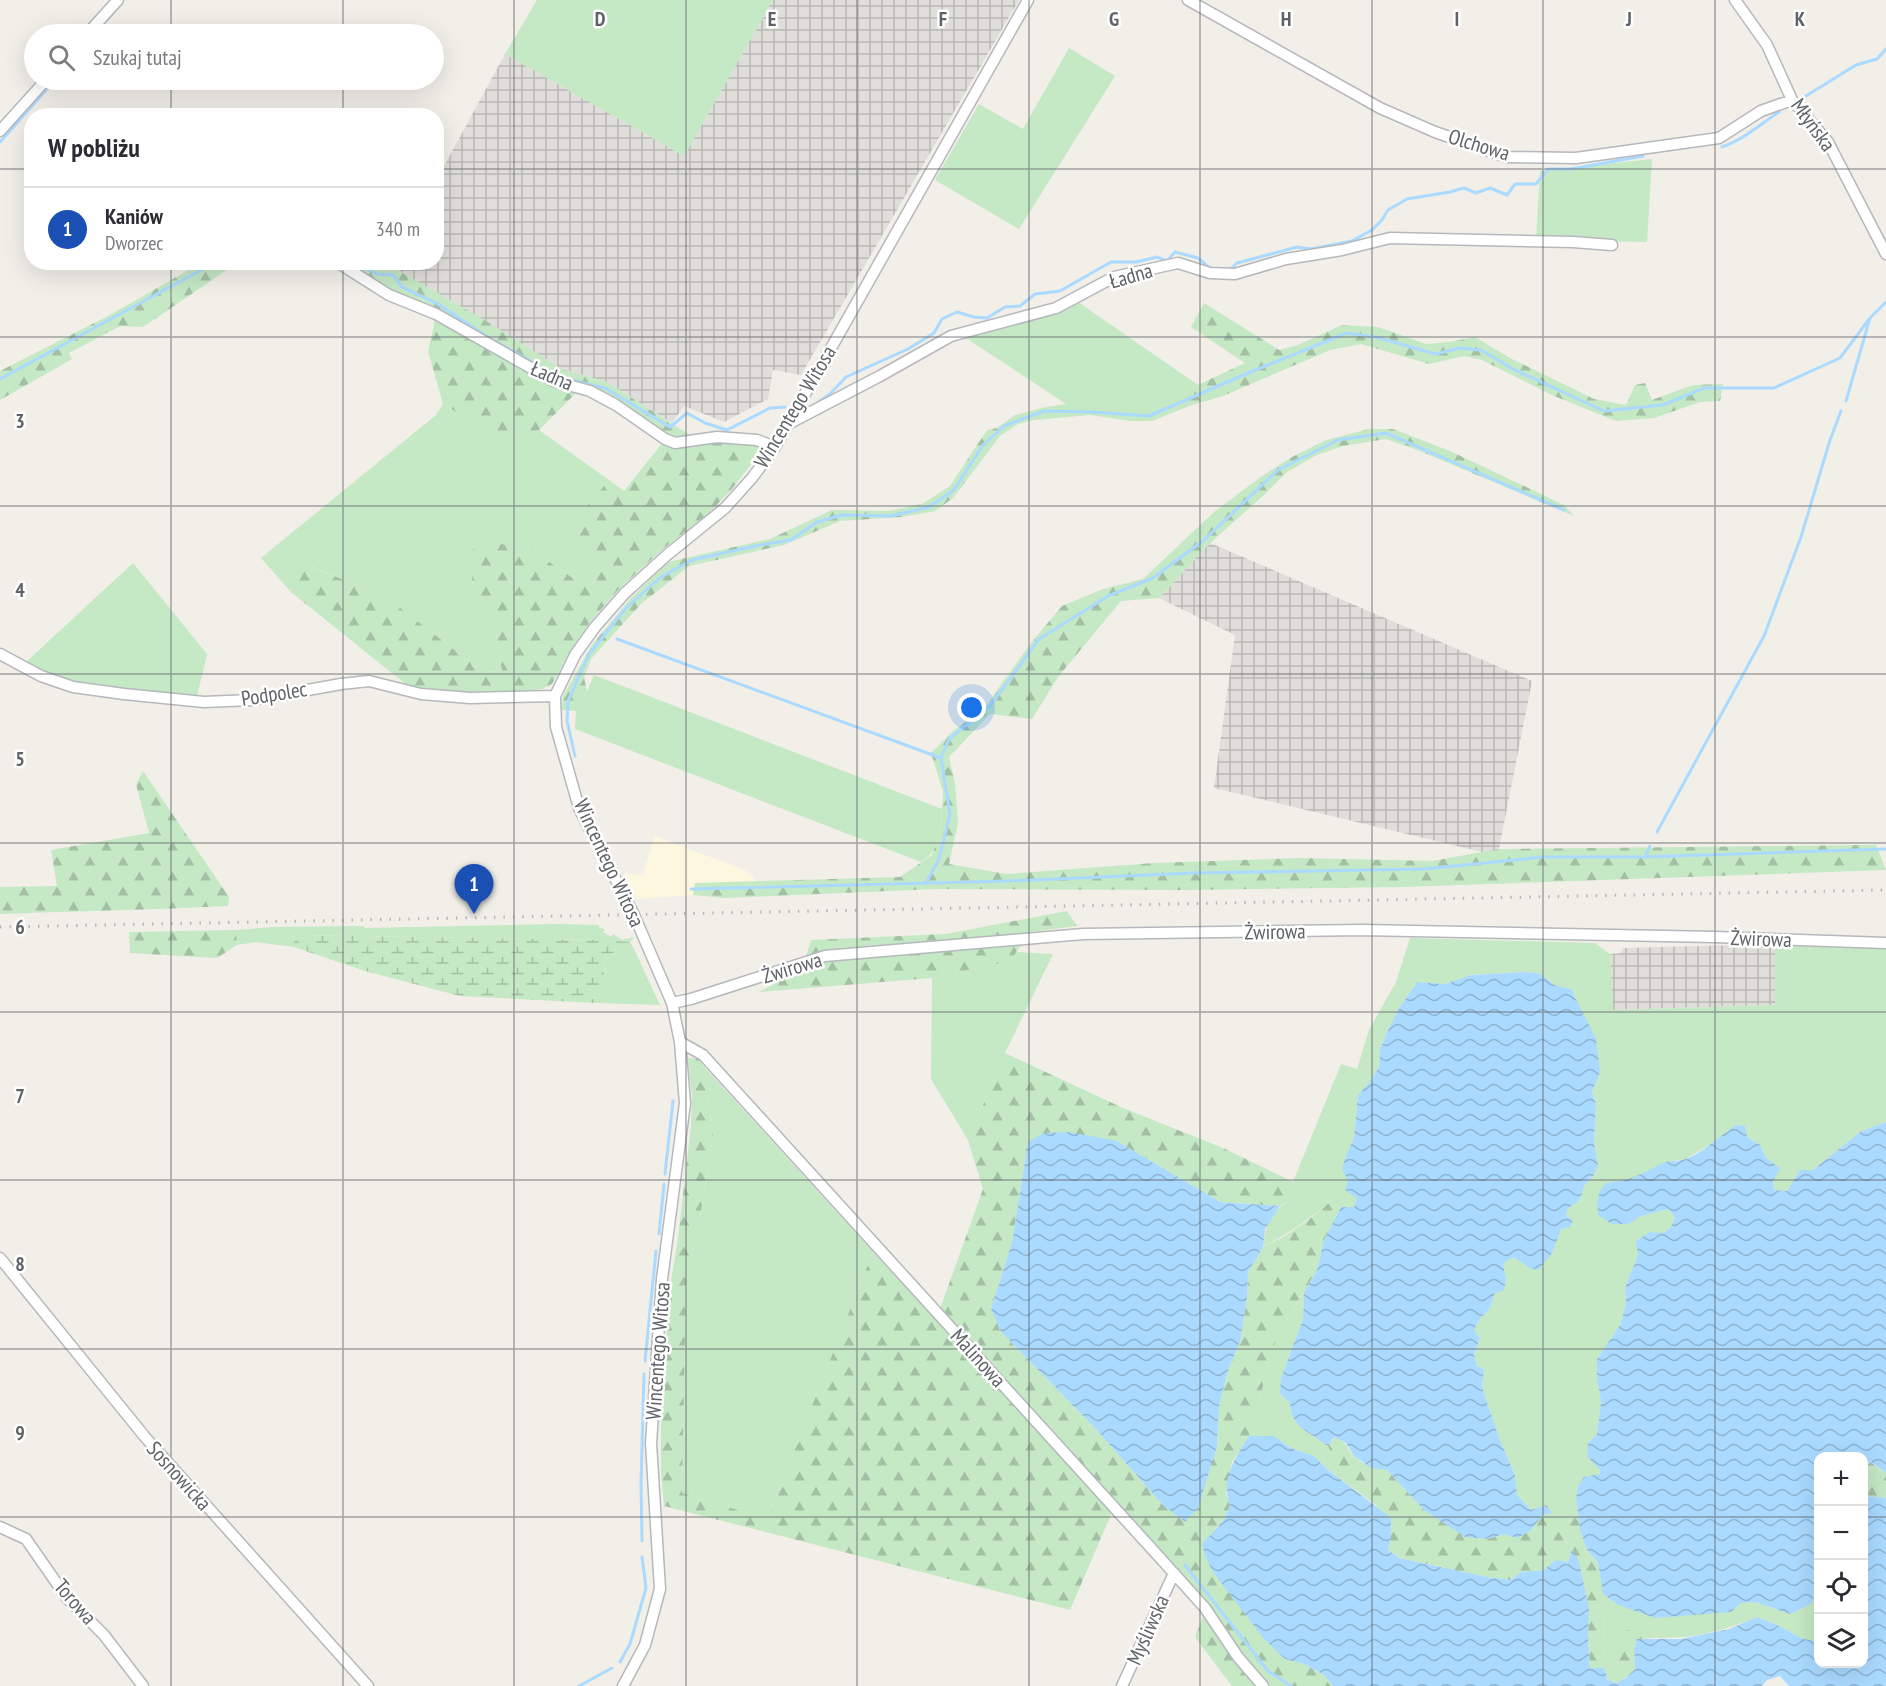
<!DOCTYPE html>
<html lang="pl">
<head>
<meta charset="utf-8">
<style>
	:root { --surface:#fff; --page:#f2f2f3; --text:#2b2b33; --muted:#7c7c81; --line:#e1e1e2; --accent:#ea4335 }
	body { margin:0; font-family:"PT Sans Narrow",sans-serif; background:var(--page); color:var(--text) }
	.controls { position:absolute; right:18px; bottom:18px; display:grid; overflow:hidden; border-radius:12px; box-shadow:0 6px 24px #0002 }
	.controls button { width:54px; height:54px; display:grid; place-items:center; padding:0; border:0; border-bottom:2px solid var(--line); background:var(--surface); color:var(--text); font:30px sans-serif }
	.you { position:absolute; left:972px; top:708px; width:21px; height:21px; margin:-15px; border:4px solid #fff; border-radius:50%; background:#1a73e8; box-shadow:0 0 0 9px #1a73e833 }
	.badge { display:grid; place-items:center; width:39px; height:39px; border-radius:50%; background:var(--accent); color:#fff; font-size:20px; font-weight:700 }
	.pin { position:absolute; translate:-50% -50px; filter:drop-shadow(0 2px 3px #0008) }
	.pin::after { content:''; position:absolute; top:32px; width:21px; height:18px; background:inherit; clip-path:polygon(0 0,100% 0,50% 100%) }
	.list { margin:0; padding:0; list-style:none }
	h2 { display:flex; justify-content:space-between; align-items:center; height:78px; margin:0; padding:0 24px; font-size:26px }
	h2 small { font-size:20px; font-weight:400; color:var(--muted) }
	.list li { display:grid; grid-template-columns:39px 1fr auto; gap:18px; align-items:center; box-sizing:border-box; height:84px; padding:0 24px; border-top:2px solid var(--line) }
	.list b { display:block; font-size:22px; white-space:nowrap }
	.list p { margin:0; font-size:20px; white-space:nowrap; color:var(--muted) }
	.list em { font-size:20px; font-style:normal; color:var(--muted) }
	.icon { flex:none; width:33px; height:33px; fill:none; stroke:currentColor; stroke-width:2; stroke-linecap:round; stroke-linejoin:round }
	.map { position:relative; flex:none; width:1886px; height:1686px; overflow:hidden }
	.search { position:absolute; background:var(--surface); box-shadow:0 6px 24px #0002; left:24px; top:24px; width:420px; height:66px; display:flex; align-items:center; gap:15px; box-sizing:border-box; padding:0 21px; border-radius:33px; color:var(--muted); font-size:22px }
	.panel { position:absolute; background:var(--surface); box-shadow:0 6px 24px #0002; left:24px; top:108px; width:420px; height:162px; border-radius:24px }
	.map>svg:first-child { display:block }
	.commercial { fill:#fef7e0 }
	.industrial { fill:url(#industrial-grid) }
	.green { fill:#c5e8c5 }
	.forest { fill:url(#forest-firs) }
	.wetland { fill:url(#wetland-marsh) }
	.water { fill:url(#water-waves) }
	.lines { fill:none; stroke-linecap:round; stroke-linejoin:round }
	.stream { stroke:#aadaff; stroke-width:3 }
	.minor-casing { stroke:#b5b8bc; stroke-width:13 }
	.minor { stroke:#fff; stroke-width:10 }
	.rail { stroke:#b6b7b8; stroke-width:3; stroke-dasharray:1.5 8; stroke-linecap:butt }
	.grid { fill:none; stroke:#5f6368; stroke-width:1.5; stroke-opacity:0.55 }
	.labels { text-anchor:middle; stroke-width:5; stroke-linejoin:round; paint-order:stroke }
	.street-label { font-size:21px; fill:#5f6368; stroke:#fff }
	.grid-label { font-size:20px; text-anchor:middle; font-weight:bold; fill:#5f6368; stroke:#fff; stroke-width:5; stroke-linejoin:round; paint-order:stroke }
</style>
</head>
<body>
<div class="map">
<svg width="1886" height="1686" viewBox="0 0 1886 1686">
	<defs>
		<pattern id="industrial-grid" width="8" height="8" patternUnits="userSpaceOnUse" patternTransform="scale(1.5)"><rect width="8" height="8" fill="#e0deda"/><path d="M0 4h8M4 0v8" fill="none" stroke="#b9b8b5"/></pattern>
		<pattern id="forest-firs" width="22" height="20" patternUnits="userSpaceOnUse" patternTransform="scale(1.5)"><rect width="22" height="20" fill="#c5e8c5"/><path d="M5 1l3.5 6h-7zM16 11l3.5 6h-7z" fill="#a3c0a4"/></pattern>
		<pattern id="wetland-marsh" width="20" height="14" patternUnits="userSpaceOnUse" patternTransform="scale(1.5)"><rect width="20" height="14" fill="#c5e8c5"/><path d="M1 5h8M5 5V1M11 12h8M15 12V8" fill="none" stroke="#a3c0a4"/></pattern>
		<pattern id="water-waves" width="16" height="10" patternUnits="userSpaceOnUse" patternTransform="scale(1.5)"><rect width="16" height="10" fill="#aadaff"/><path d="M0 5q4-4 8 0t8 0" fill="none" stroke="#8eb4d2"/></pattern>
	</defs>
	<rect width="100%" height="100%" fill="#f1efe8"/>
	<path class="commercial" d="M654 836 745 870 757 881 695 883 693 895 637 899 623 873 643 875Z"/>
	<path class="industrial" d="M773 0H1019L801 375 773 370 768 399 724 422 684 406 672 423 607 382 562 369 486 321 389 265 390 263 436 262 437 179 505 54 684 156Z
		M1210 543 1532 681 1499 849 1482 852 1214 788 1235 635 1159 598Z
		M1775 944V1005L1612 1010 1610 954 1621 953 1623 948Z"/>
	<path class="green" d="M537 0H773L684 156 505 54Z
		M1069 48 1115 76 1019 229 935 180 979 104 1023 129Z
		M1652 159 1647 242 1536 240 1540 171Z
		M1078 302 1198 385 1189 389V406L1152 421H1130L1090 415 1034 420 1018 424 1000 436 997 428 1015 415 1046 407 1066 404 966 338Z
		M443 404 505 441 539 430 609 480 564 533 596 561V585L580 583 530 549 472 581 496 633 502 671 483 672 386 597 308 565 291 592 261 558 436 415Z
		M133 563 207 654 197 696 124 690 74 683 25 663Z
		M594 675 942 809C941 831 941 849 921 862L575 729 576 711 587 692Z
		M558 924 599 925V928L605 929 603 932 611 937 613 934 622 940 634 937 630 942 603 940 295 935 294 947 256 942 237 945 236 930 273 927 364 926 365 928Z
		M1410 938 1595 943 1610 954 1613 1010 1775 1005V944L1886 948V1122L1860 1132 1813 1170H1800L1787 1191 1774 1190 1773 1181 1779 1168 1766 1158 1760 1145 1747 1137 1735 1125 1711 1144 1685 1159 1666 1162 1640 1176 1619 1182 1606 1183 1628 1224 1641 1216 1668 1209 1675 1218 1670 1228 1638 1255 1625 1288 1626 1304 1620 1325 1597 1359V1378L1601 1402 1597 1434 1588 1443 1600 1470V1475L1584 1477 1576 1498 1579 1519 1552 1513 1546 1505 1531 1510 1517 1495 1515 1475 1499 1438 1482 1387 1484 1369 1477 1366 1474 1356 1480 1338 1474 1330 1479 1320 1490 1308 1495 1293 1506 1279 1503 1263 1514 1257 1529 1268 1552 1253 1568 1208 1576 1203 1581 1197 1584 1186 1594 1175 1598 1165 1594 1142 1596 1104 1592 1092 1600 1072 1584 1016 1571 989 1554 985 1541 974 1527 972 1471 975 1445 984 1417 982 1399 1008 1389 1028 1380 1049 1379 1067 1368 1084 1358 1095 1354 1138 1346 1155 1349 1180 1357 1198 1354 1207H1341L1329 1203C1308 1220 1287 1234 1263 1247 1266 1218 1274 1209 1298 1195L1293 1182 1341 1064 1357 1069 1369 1030 1396 982Z
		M634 949 660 1005 597 1003 604 981 605 955Z
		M1016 952 1053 954 1005 1053 968 1140 931 1079 932 978 1009 961Z
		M705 1068 873 1252 767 1519 682 1493 686 1284 698 1230 714 1129 708 1107Z
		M1304 1292 1303 1319 1281 1378 1290 1403 1292 1416 1300 1427 1328 1446 1347 1484 1327 1469 1314 1456 1291 1448 1274 1436H1249L1277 1336Z
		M1818 1588V1640C1805 1643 1792 1632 1781 1627 1773 1623 1765 1620 1757 1617 1723 1631 1693 1639 1655 1638L1652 1629 1618 1662 1627 1677 1617 1683 1608 1680 1604 1668 1603 1594 1616 1604 1755 1602 1790 1614 1811 1604Z"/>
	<path class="forest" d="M201 263H237L143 327 120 326 69 353 72 359 0 400V371L108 316Z
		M344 263H383L389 265 486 321 562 369 607 382 693 437 675 440 390 292Z
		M1204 303 1279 350 1298 345 1342 325 1378 327 1426 344 1449 342 1475 337 1510 358 1594 399 1626 405 1635 385 1645 383 1652 400 1693 385 1723 384 1720 401 1700 402 1654 418 1616 421 1554 396 1482 360 1464 356 1429 364 1361 344 1330 350 1223 396 1189 406V389L1245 363 1191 327Z
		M436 316 579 390 539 430 505 441 443 404 428 351Z
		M997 428 1000 436 953 498 935 511 902 517 840 521 784 545 689 566 641 604 591 659 584 677 587 692 576 711 562 710 563 696 592 645 631 598 668 562 770 539 832 510 889 511 922 504 950 486 987 430Z
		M1369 429H1393L1450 451 1564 505 1574 516 1420 451 1386 439 1343 446 1317 455 1287 472 1264 495 1210 543 1159 598 1121 601 1058 677 1032 719 990 714 949 757 955 783 958 823 949 864 1007 874 1154 863 1300 858 1432 861 1499 849 1876 845 1886 870 1403 887 1186 890 934 889 725 898 693 895 695 883 900 877 932 855 941 829 943 791 931 753 952 732 985 707 1031 643 1062 606 1103 589 1143 579 1214 512 1262 476 1292 457 1326 440Z
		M717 440 756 442 764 448 732 489 709 513 663 549 618 590 590 622 571 650 552 684 542 689C498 693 452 700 408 686L291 592 307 565 386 597 483 672 502 671 496 633 472 581 474 539 530 549 580 583 596 585V561L563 534 609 480 624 491 664 441Z
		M143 771 229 897 228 906C152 910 76 911 0 914V887L57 886 51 850 149 833 136 784Z
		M1067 911 1077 926 1030 932 1010 961 932 978 759 992 802 969 811 940 946 934Z
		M236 930 237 945 217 958 130 953 129 932Z
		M1005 1053 1123 1108 1223 1148 1293 1182 1298 1195 1280 1206 1220 1202 1117 1141 1028 1143 1012 1242 991 1309 1001 1332 1093 1426 1163 1505 1185 1522 1217 1446 1219 1406 1228 1370 1240 1342 1247 1298 1248 1272 1263 1247 1283 1237 1307 1221 1329 1203 1341 1207 1324 1240 1317 1270 1277 1336 1249 1436 1232 1462 1226 1494 1230 1506 1224 1520 1214 1530 1213 1572 1285 1659 1304 1664 1324 1675 1333 1686H1232L1195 1637 1207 1606 940 1309 983 1189 968 1140Z
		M688 1058 698 1059 705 1068 708 1107 714 1129 698 1230 686 1284 682 1493 767 1519 873 1252 1113 1510 1070 1610 664 1506 661 1471V1425L669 1294 678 1238 691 1126 692 1096Z
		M1334 1437C1352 1445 1344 1447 1355 1457 1364 1466 1375 1468 1387 1470L1424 1510 1487 1539 1505 1534 1530 1531 1543 1515 1552 1513 1579 1519 1587 1550 1598 1562 1603 1594 1604 1668H1590L1588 1639 1572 1550 1568 1562 1556 1561 1544 1570 1522 1572 1511 1580 1487 1577 1399 1558 1388 1550 1391 1538 1376 1505 1347 1484 1328 1446Z
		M1870 1462 1886 1473V1498L1864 1496V1469Z
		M1652 1629 1655 1638 1637 1639 1634 1649 1635 1669 1627 1677 1618 1662 1626 1630Z"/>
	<path class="wetland" d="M294 935 603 940 630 942 634 949 605 955 604 981 597 1003 460 996 365 971 294 947Z"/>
	<path class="water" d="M1527 972 1541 974 1554 985 1571 989 1596 1039 1600 1072 1592 1092 1596 1104 1594 1142 1598 1165 1594 1175 1584 1186 1581 1197 1576 1203 1568 1208 1566 1216 1573 1220 1570 1227 1561 1229 1552 1253 1539 1270 1529 1268 1514 1257 1503 1263 1506 1279 1504 1290 1495 1293 1490 1308 1479 1320 1474 1330 1480 1338 1474 1355 1477 1366 1484 1369 1482 1387 1499 1438 1515 1475 1517 1495 1531 1510 1546 1505 1552 1513 1543 1515 1530 1531 1517 1538 1505 1534 1487 1539 1465 1537 1424 1510 1387 1470 1371 1468 1354 1456 1346 1443 1334 1437 1328 1446 1300 1427 1292 1416 1290 1403 1280 1393 1281 1378 1303 1319 1304 1292 1317 1270 1324 1240 1341 1207H1354L1357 1198 1345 1190 1348 1180 1342 1170 1346 1155 1354 1138 1358 1095 1368 1084 1379 1067 1380 1049 1389 1028 1399 1008 1417 982 1445 984 1471 975Z
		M1886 1122V1473L1871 1462 1864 1469V1456H1818V1558L1817 1565 1818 1588 1811 1604 1790 1614 1755 1602 1741 1603 1731 1612 1655 1618 1616 1604 1603 1594 1598 1562 1587 1550 1580 1529 1576 1498 1578 1486 1584 1477 1600 1474V1470L1587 1456 1588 1443 1597 1434 1601 1402 1597 1378V1359L1620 1325 1626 1304 1625 1288 1638 1255 1636 1241 1650 1232 1663 1233 1670 1228 1675 1218 1668 1209 1641 1216 1628 1224H1612L1598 1215C1597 1202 1597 1193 1606 1183 1631 1181 1641 1174 1663 1163 1670 1160 1678 1162 1685 1159 1701 1154 1722 1135 1735 1125L1745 1126 1747 1137 1760 1145 1766 1158 1780 1168 1773 1181 1774 1190 1787 1191 1800 1170H1813L1860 1132Z
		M1069 1132 1117 1141 1220 1202 1280 1206 1265 1229 1263 1247 1248 1272 1247 1298 1240 1342 1228 1370 1219 1406 1217 1446 1198 1508 1185 1522 1163 1505 1093 1426 1001 1332 991 1309 1012 1242 1028 1142 1044 1133Z
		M1249 1436H1274L1291 1448 1314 1456 1327 1469 1391 1518V1538L1388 1550 1399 1558 1487 1577 1511 1580 1521 1572 1544 1570 1556 1560 1568 1562 1572 1549 1579 1562 1589 1608 1588 1639 1590 1668H1604L1608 1680 1617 1683 1627 1677 1635 1669 1634 1649 1637 1639H1681L1729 1629 1757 1617C1765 1620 1773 1623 1781 1627 1792 1632 1805 1643 1818 1640V1664H1864V1496L1886 1498V1686H1789L1780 1676 1767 1680 1762 1686H1333L1324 1675 1304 1664 1285 1659 1264 1639 1213 1572 1206 1558 1202 1544 1224 1520 1230 1506C1220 1481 1235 1457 1249 1436Z"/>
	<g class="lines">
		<path class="stream" d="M1801 99 1856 65 1877 59 1886 49
			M0 142 55 80
			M1722 147C1743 140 1761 124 1779 112
			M356 262 376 274 393 275 402 287 438 304 491 339 532 362 562 378 605 388 670 427 687 413 705 423 727 430 770 408 785 407
			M1228 270H1230L1237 263 1297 247 1311 249 1352 241 1372 230 1381 221 1388 210 1407 199 1450 192 1464 188 1476 193 1490 188 1507 195 1515 184H1536L1548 169H1571L1643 156
			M0 379 216 262
			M1846 401 1870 318 1886 302
			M814 405 830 394 846 377 908 349 934 333 942 319 957 312 974 317 987 318 1005 307 1020 306 1035 294 1060 291 1111 262H1136L1157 257 1167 261 1175 252 1198 258 1212 270
			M617 639 941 758
			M575 756 567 721 568 701 589 654 626 608 661 577 692 560 755 546 791 540 817 522 842 515 891 516 929 507 954 490 983 445 1004 426 1044 411 1092 412 1149 416 1248 373 1347 333 1380 338 1435 354 1460 348 1481 350 1513 369 1604 411 1663 405 1704 388H1774L1840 358 1870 318
			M1657 832 1764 636 1801 537 1830 440 1841 411
			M1645 857 1650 846
			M926 883 939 859 950 815 941 758 949 739 990 706 1039 639 1108 596 1153 578 1204 540 1278 470 1338 440 1386 433 1564 510
			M691 889 1008 881 1193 873 1425 869 1543 857H1645L1886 849
			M665 1174 673 1101
			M659 1234 664 1184
			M645 1361 656 1251
			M642 1541 641 1483 644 1374
			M1185 1565 1268 1671 1291 1686
			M620 1662 630 1644 646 1588 642 1557
			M579 1686 612 1668"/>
		<defs>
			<path id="minor" d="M1188 0 1380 108 1435 132 1507 157 1576 158 1719 138 1761 111 1792 100
				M1735 0 1767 45 1792 100 1828 142 1886 254
				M87 34 118 0
				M0 131 46 80
				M337 262 389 295 436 314 554 381 590 391 616 405 665 439 675 443 717 437 757 440 775 447
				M788 424 880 376 951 336 1056 308 1114 277 1178 263 1210 273 1235 274 1286 259 1342 250 1390 238 1573 242 1612 245
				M0 654 41 676 73 687 124 694 204 702 252 700 341 684 369 681 421 694 470 698 555 696
				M672 1003 691 999 825 956 1083 934 1362 930 1714 937 1886 943
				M680 1042 703 1055 1161 1559 1205 1608 1238 1657 1263 1686
				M0 1258 145 1437 368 1686
				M0 1527 26 1539 67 1598 104 1635 143 1686
				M623 1686 645 1645 660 1589 651 1443 662 1279 685 1103 680 1042 672 1003 634 915 579 808 556 727 555 696 575 655 595 627 625 593 667 555 725 508 752 478 775 447 1028 0
				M1122 1686 1174 1573"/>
		</defs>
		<use href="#minor" class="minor-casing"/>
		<use href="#minor" class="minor"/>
		<path class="rail" d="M0 927 1886 890"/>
	</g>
	<path class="grid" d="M171 0V34M343 0V34M514 0V1686M686 0V1686M857 0V1686M1029 0V1686M1200 0V1686M1372 0V1686M1543 0V1686M1715 0V1686M171 80V116M343 80V116M0 169H32M436 169H1886M171 262V1686M343 262V1686M0 337H1886M0 506H1886M0 674H1886M0 843H1886M0 1012H1886M0 1180H1886M0 1349H1886M0 1517H1818M1864 1517H1886"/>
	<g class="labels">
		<g class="street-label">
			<text transform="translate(1813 125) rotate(54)" y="7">Młyńska</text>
			<text transform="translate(1479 145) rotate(17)" y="7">Olchowa</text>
			<text transform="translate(1131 276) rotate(-16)" y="7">Ładna</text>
			<text transform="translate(552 376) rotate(23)" y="7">Ładna</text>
			<text transform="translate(795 407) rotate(-59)" y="7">Wincentego Witosa</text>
			<text transform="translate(274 694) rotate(-9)" y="7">Podpolec</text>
			<text transform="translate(609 863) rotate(65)" y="7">Wincentego Witosa</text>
			<text transform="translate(1275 932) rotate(-1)" y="7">Żwirowa</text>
			<text transform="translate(1761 939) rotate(2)" y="7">Żwirowa</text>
			<text transform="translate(792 968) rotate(-17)" y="7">Żwirowa</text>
			<text transform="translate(658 1351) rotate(-86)" y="7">Wincentego Witosa</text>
			<text transform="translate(978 1358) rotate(48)" y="7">Malinowa</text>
			<text transform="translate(179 1476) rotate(48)" y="7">Sosnowicka</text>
			<text transform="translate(75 1602) rotate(49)" y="7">Torowa</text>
			<text transform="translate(1148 1630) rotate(-66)" y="7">Myśliwska</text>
		</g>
	</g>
	<g class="grid-label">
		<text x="600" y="26">D</text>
		<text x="772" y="26">E</text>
		<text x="943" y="26">F</text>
		<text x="1114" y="26">G</text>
		<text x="1286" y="26">H</text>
		<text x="1457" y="26">I</text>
		<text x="1629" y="26">J</text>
		<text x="1800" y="26">K</text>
		<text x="20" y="428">3</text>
		<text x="20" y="597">4</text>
		<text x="20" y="766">5</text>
		<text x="20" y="934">6</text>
		<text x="20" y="1103">7</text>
		<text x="20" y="1271">8</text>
		<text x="20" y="1440">9</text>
	</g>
</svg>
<div class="controls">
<button>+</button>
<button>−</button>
<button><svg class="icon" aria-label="locate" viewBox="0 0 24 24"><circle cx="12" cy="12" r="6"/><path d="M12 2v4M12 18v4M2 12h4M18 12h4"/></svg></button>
<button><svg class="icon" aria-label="layers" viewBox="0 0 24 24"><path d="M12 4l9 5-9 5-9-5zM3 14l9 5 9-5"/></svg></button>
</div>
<div class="you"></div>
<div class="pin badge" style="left:474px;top:914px;background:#1a4fb4">1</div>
<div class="search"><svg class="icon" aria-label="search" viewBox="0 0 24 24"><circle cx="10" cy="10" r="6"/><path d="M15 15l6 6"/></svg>Szukaj tutaj</div>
<section class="panel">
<h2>W pobliżu<small></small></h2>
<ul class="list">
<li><span class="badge" style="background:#1a4fb4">1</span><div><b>Kaniów</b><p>Dworzec</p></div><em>340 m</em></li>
</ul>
</section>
</div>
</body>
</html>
